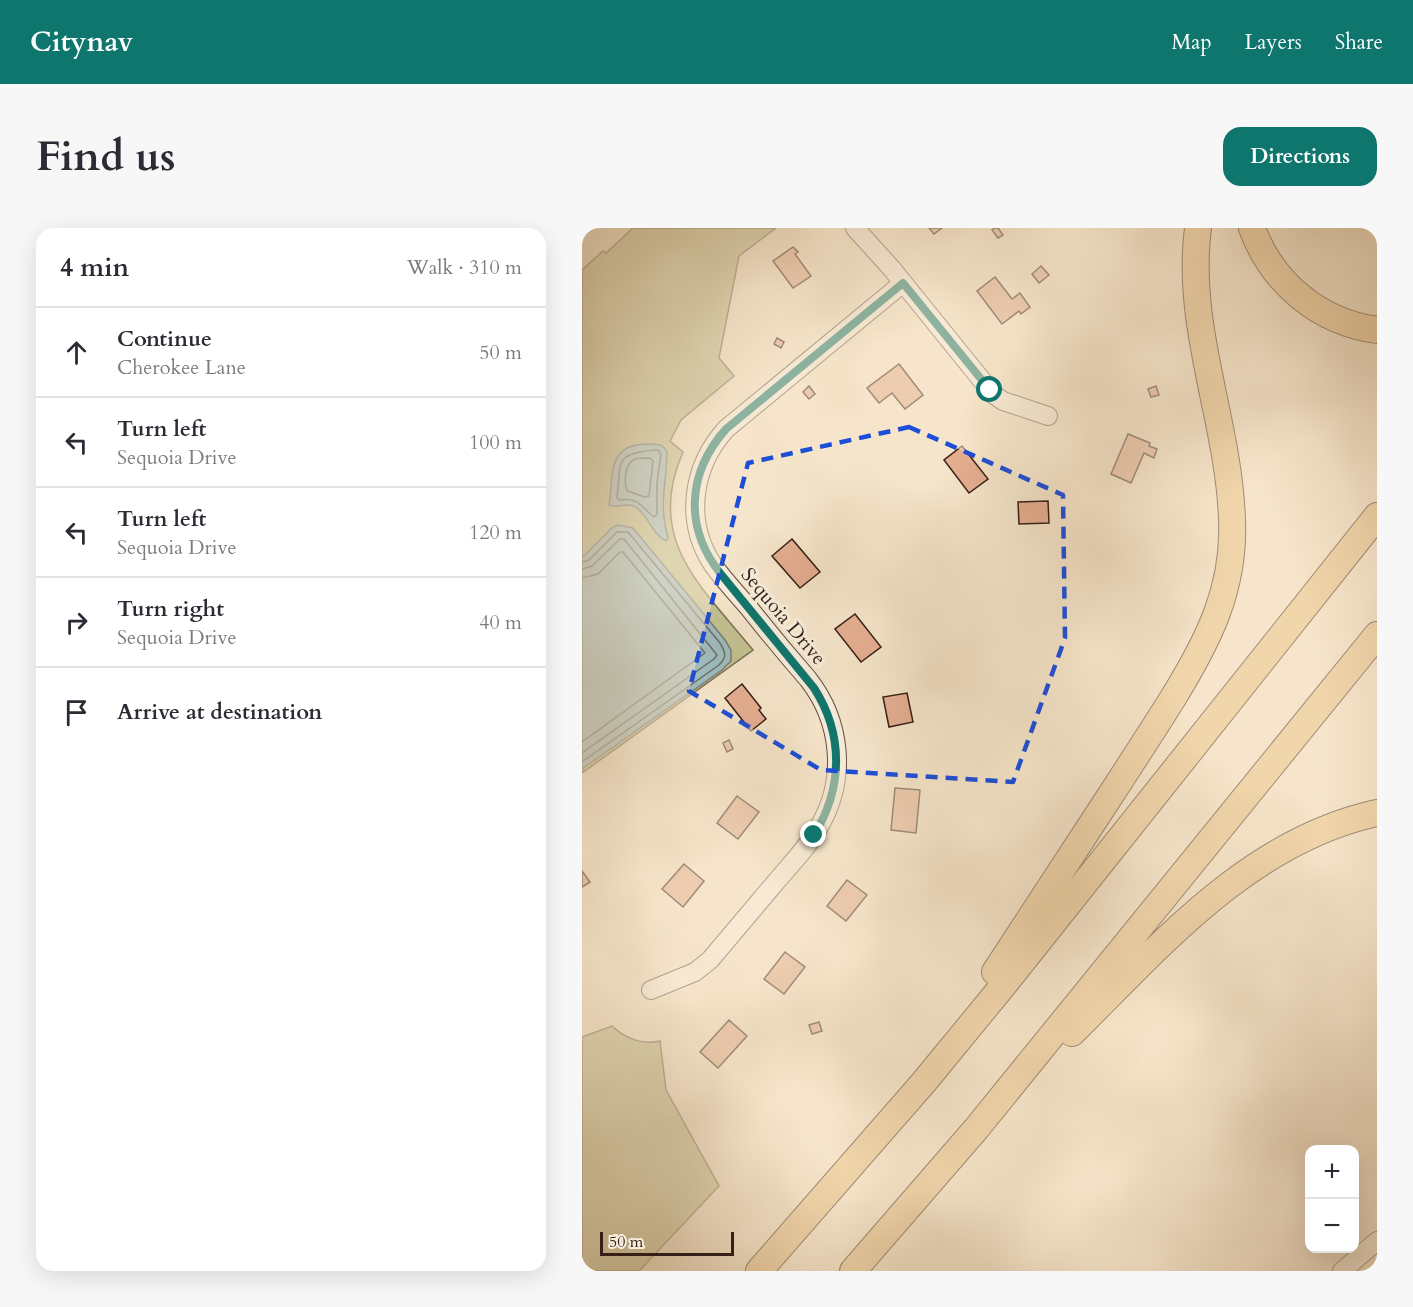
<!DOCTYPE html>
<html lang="en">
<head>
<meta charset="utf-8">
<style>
	:root { --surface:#fff; --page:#f7f7f7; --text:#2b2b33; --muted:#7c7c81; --line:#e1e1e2; --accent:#0f766e }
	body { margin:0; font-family:Cardo,serif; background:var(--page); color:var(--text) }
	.controls { position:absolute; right:18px; bottom:18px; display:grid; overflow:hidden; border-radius:12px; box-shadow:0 6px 24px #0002 }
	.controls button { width:54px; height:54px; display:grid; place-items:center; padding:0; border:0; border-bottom:2px solid var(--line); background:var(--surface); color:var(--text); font:30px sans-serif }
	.scale { position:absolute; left:18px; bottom:15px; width:134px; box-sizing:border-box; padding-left:6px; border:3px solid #351f16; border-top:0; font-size:16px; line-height:21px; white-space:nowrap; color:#351f16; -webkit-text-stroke:4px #f8eedd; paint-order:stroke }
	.stop { position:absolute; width:18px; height:18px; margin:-14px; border:4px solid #0f766e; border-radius:50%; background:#fff }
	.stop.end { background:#0f766e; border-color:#fff; box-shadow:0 2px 6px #0008 }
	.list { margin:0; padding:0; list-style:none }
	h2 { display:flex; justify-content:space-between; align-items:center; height:78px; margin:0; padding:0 24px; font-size:26px }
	h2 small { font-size:20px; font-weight:400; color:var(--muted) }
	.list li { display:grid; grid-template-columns:39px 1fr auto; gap:18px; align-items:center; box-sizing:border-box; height:90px; padding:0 24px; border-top:2px solid var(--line) }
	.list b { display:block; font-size:22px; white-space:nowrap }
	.list p { margin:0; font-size:20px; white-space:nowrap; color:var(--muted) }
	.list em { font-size:20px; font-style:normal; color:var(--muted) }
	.icon { flex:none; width:33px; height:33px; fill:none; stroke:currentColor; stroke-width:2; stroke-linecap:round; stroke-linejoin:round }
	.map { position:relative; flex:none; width:795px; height:1043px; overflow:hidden; border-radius:18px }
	header { display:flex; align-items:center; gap:36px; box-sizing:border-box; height:84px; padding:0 30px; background:var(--accent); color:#fff }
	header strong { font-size:28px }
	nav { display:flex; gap:33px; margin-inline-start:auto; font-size:21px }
	.intro { display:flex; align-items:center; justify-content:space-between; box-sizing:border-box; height:144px; padding:0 36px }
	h1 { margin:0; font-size:42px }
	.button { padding:15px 27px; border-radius:18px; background:var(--accent); color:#fff; font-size:21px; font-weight:700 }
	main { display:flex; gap:36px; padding:0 36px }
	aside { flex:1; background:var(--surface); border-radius:18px; box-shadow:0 6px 24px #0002 }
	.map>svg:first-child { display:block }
	.green { fill:#c3c292; stroke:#7c7054; stroke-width:1.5 }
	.water { fill:#9fbdbf; stroke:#757e7b; stroke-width:1.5 }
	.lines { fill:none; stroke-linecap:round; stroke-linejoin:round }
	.shore { stroke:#6a6e6a; stroke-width:1.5 }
	.building { fill:#e5ae91; stroke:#351f16; stroke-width:1.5 }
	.minor-casing { stroke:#655043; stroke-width:20 }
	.highway-casing { stroke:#351f16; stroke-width:28 }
	.minor { stroke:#f8eedd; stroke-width:18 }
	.highway { stroke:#eac285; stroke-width:26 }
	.route { stroke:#0f766e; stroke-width:8 }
	.marked { fill:none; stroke:#1d4ed8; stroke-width:4.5; stroke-dasharray:12 8; stroke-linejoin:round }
	.labels { text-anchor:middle; stroke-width:6; stroke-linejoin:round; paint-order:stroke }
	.street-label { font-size:20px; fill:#351f16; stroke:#f8eedd }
</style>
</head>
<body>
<header>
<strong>Citynav</strong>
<nav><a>Map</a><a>Layers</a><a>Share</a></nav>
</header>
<div class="intro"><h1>Find us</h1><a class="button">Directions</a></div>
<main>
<aside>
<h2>4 min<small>Walk · 310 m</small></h2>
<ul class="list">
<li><svg class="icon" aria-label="ahead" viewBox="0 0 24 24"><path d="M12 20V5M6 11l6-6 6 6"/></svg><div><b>Continue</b><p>Cherokee Lane</p></div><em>50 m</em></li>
<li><svg class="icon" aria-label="left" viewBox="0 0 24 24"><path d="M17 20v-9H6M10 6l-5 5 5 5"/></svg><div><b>Turn left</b><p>Sequoia Drive</p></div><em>100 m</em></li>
<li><svg class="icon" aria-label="left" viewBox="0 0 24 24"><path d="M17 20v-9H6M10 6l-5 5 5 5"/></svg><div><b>Turn left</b><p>Sequoia Drive</p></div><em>120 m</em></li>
<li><svg class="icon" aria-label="right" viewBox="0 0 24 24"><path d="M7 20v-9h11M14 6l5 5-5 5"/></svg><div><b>Turn right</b><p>Sequoia Drive</p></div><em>40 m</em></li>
<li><svg class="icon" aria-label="arrive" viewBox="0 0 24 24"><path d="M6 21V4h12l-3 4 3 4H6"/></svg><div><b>Arrive at destination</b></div></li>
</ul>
</aside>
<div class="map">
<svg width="795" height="1043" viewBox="0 0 795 1043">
	<rect width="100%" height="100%" fill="#f5e5ca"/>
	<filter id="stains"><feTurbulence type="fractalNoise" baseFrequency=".00333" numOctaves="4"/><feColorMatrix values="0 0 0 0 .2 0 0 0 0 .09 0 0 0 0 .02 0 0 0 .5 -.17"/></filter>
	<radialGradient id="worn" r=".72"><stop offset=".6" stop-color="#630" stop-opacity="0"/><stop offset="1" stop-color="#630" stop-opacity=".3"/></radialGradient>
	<path class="green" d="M51 0H194L157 28 137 130 152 148 99 192 88 213 101 224C62 312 120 359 171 422L0 545V42L21 23 24 25Z
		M30 798C44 811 59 817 78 813L84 862 137 958 57 1043H0V809Z"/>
	<path class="water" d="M71 216 79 217 85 223C85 257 76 274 86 310L84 313C70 306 67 289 55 280 46 273 36 281 27 277 31 258 25 229 47 219 54 216 64 216 71 216Z
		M36 297 51 300 143 412 149 422V433L140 442 0 541V330L31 299Z"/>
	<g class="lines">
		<path class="shore" d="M72 222H76L79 226 75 255V286L72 289C58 279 58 269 37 272L35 269C40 235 30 226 72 222Z
			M68 230 71 233 67 268 63 269 45 263C42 254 42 236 53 231 57 230 64 230 68 230Z
			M0 334 7 332 35 304H46L138 415C144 425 145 429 137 437L0 534
			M0 341 10 338 38 311H42L135 427 132 431 0 525
			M0 350 16 346 38 324H41L123 425 0 514"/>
	</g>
	<path class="building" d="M347 0H360L352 6Z
		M413 0H416L421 7 416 10 410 2Z
		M211 19 216 24 213 26 229 48 211 60 191 33Z
		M459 38 467 47 457 55 450 46Z
		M413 49 430 71 438 65 448 79 439 86 437 83 420 96 395 63Z
		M195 110 202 114 199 120 192 116Z
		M317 136 341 167 323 181 310 165 297 175 285 160Z
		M227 158 233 166 227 171 221 164Z
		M574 158 577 167 569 169 566 161Z
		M546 206 568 215 567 218 575 221 572 230 562 225 549 255 529 246Z
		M380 218 406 251 387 265 362 232Z
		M466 273 467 295 437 296 436 274Z
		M210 311 238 344 218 360 190 328Z
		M273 386 299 419 279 434 253 401Z
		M160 456 179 480 177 482 184 491 169 503 143 470Z
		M325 465 331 494 307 499 301 469Z
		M147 512 151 521 145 524 141 515Z
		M313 560 338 562 334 605 309 602Z
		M155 568 177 584 156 611 135 595Z
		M102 636 122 653 101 679 80 661Z
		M0 643 8 654 0 659Z
		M265 652 285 667 264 693 245 678Z
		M203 724 223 739 202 766 182 751Z
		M147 792 165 808 136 840 118 824Z
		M237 794 240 803 230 806 227 797Z"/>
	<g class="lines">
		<defs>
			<path id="minor" d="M273 0 310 41 411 166 421 173 466 188
				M69 762 113 744 128 732C150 706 171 681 193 655 209 636 227 618 238 597 265 550 259 493 226 451 206 428 186 404 167 380 155 366 142 352 131 337 102 293 110 239 144 201L321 55
				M760 1043 795 1013"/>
			<path id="highway" d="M670 0C690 55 737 94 795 102
				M413 744C452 685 491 625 530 565 550 534 571 502 591 470 626 413 653 361 650 292 647 194 603 99 616 0
				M490 805C579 717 667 613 795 585
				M177 1043 342 854 420 759 795 288
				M271 1043 394 901 795 407"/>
		</defs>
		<use href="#minor" class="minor-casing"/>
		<use href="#highway" class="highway-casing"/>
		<use href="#minor" class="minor"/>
		<use href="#highway" class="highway"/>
	</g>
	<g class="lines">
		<path class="route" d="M232 607C261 560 262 507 232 460L138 345C102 299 105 245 144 201L321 55 408 162"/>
	</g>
	<path d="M0 0H795V1043H0ZM327 199 481 267 483 410 431 554 239 542 107 463 166 235Z" fill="#f5e5ca" fill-opacity=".55" fill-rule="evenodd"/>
	<path class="marked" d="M327 199 481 267 483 410 431 554 239 542 107 463 166 235Z"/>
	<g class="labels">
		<g class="street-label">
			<text transform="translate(202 388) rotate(50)" y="7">Sequoia Drive</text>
		</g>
	</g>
	<rect width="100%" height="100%" filter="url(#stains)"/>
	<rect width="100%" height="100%" fill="url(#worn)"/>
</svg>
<div class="controls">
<button>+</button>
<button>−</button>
</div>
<div class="scale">50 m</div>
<div class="stop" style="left:408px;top:162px"></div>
<div class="stop end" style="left:232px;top:607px"></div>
</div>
</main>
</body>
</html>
